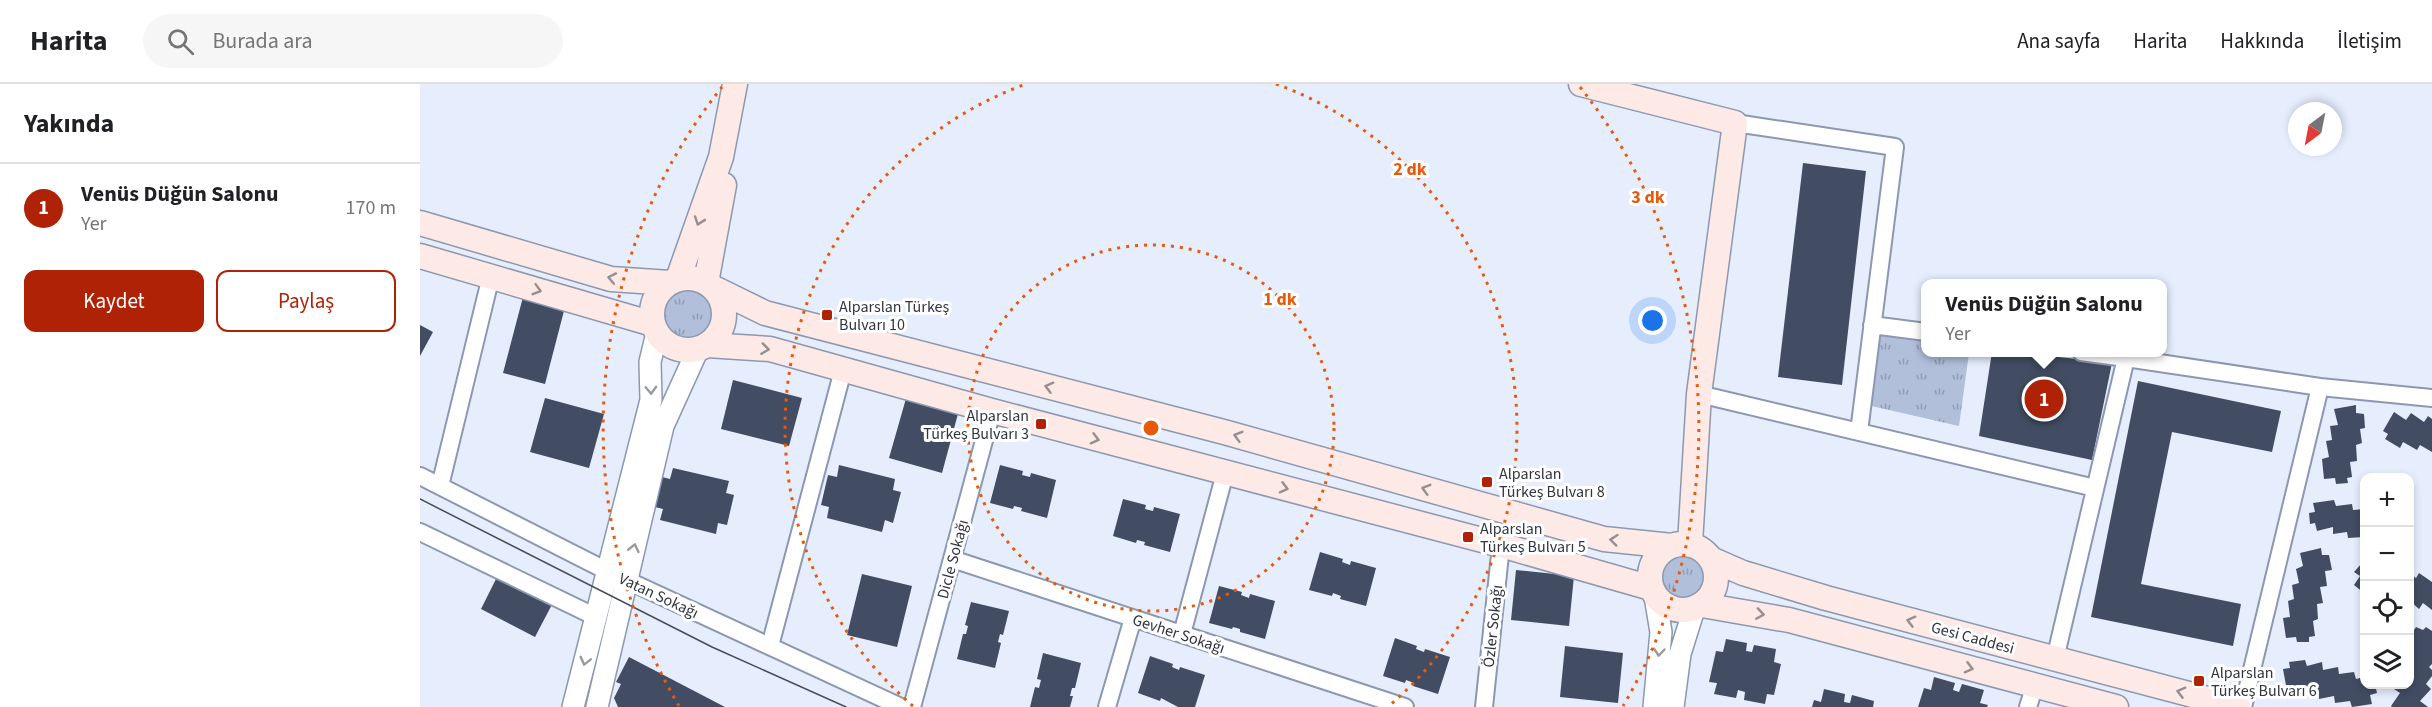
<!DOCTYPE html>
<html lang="tr">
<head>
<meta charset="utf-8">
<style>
	:root { --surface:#fff; --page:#f6f6f6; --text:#202124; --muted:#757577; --line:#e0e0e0; --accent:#af2205 }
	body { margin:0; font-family:"Source Sans 3",sans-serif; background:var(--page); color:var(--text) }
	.controls { position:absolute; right:18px; bottom:18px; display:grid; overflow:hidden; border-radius:12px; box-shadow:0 3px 9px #0003 }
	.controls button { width:54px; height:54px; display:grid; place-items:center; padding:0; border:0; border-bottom:2px solid var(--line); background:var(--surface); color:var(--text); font:30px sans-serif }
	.compass { position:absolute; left:1868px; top:18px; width:54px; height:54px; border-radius:50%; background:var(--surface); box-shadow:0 3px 9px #0003; rotate:212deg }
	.you { position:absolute; left:1233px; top:237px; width:21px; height:21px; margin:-15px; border:4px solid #fff; border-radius:50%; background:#1a73e8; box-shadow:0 0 0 9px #1a73e833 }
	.badge { display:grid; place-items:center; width:39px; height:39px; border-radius:50%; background:var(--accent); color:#fff; font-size:20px; font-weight:700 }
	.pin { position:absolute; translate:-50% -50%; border:3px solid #fff; box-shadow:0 2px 6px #0006 }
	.popup { position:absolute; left:1501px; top:195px; width:246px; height:78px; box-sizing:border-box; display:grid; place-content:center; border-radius:12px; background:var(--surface); filter:drop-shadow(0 2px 4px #0005); font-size:20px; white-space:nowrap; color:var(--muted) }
	.popup b { font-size:22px; color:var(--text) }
	.popup::after { content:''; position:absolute; left:50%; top:100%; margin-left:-12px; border:12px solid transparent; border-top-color:var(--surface) }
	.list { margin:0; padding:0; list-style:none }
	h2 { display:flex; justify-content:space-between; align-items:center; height:78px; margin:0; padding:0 24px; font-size:26px }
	h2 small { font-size:20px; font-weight:400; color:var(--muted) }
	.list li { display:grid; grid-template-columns:39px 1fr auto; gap:18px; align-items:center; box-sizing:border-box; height:90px; padding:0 24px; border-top:2px solid var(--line) }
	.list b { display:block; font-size:22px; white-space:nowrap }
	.list p { margin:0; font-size:20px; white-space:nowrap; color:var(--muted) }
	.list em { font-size:20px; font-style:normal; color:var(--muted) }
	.actions { display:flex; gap:12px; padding:18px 24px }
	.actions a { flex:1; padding:14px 0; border:2px solid var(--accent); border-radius:12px; text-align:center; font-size:21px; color:var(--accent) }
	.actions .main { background:var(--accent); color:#fff }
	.icon { flex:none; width:33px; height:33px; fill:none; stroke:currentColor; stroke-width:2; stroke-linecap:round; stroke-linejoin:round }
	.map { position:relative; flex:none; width:2012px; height:623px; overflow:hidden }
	header { display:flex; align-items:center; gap:36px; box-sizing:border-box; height:84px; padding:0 30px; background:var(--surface); border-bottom:2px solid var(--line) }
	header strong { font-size:28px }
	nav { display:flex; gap:33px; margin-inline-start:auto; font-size:21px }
	.search { width:420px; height:54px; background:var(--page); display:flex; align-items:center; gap:15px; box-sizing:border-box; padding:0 21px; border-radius:33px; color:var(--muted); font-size:22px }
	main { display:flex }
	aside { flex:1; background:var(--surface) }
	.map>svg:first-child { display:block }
	.grass { fill:url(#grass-tufts) }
	.building { fill:#424d63 }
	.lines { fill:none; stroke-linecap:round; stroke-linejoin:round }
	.minor-casing { stroke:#8c98b0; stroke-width:20 }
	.tertiary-casing { stroke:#8c98b0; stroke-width:24 }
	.secondary-casing { stroke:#8c98b0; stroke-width:27 }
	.minor { stroke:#fff; stroke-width:16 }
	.tertiary { stroke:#fff; stroke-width:21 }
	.secondary { stroke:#fde9e5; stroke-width:24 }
	.tram { stroke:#464b56; stroke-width:1.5 }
	.oneway { stroke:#968f92 }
	.oneway2 { stroke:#989a9f }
	.ring { fill:none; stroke:#e8590c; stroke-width:3; stroke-dasharray:3 6 }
	.poi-dot { fill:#af2205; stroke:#fff; stroke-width:2 }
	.labels { text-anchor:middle; stroke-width:6; stroke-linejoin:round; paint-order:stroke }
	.poi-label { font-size:16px; fill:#30353f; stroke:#fff; text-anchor:start }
	.street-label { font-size:16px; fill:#30353f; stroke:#fff }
	.centre { fill:#e8590c; stroke:#fff; stroke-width:3 }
	.ring-label { font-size:18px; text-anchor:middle; font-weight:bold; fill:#e8590c; stroke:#fff; stroke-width:6; stroke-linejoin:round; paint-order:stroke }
</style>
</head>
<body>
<header>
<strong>Harita</strong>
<div class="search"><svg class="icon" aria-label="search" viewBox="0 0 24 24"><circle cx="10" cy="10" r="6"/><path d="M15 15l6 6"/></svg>Burada ara</div>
<nav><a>Ana sayfa</a><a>Harita</a><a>Hakkında</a><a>İletişim</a></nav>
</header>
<main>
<aside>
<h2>Yakında<small></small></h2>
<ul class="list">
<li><span class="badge">1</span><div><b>Venüs Düğün Salonu</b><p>Yer</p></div><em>170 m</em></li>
</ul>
<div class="actions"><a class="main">Kaydet</a><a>Paylaş</a></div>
</aside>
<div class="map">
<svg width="2012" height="623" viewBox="0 0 2012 623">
	<defs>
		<pattern id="grass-tufts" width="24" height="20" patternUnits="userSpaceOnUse" patternTransform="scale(1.5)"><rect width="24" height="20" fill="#b1bfdb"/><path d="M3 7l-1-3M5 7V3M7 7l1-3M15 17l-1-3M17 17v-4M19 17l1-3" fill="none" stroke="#909cb3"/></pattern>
	</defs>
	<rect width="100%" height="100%" fill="#e6eefe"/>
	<path class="grass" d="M243 230a25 25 0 1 1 50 0a25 25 0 1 1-50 0Z
		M1456 235 1505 242 1506 268 1549 269 1539 342 1447 321Z
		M1240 493a23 23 0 1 1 46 0a23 23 0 1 1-46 0Z"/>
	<path class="building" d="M1383 79 1446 87 1422 301 1358 293Z
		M103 213 145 223 125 300 83 289Z
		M0 241 13 248 0 272Z
		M1572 268H1595L1692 279 1672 376 1559 352Z
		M313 296 382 314 369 362 301 345Z
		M1718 297 1861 327 1852 368 1752 348 1721 500 1821 520 1813 562 1671 533Z
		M487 311 539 326 522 389 469 374Z
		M125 314 184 330 169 384 110 368Z
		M1936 321V329L1944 330 1945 344 1940 345 1942 359 1936 361 1937 377 1930 378 1932 393 1927 394 1928 399 1916 400 1915 394 1904 395 1902 375 1909 373 1906 357 1912 356 1910 342 1918 341 1914 325Z
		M1974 328 1986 336 1991 329 2004 338 2008 332 2012 335V368L2000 361 1997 366 1983 358 1980 364 1965 355 1968 350 1963 347Z
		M419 381 475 395 473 406 481 408 473 439 465 436 462 448 407 434 409 423 401 421 408 391 417 393Z
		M580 381 603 387 602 391 610 393 611 389 636 396 627 434 601 427 602 424 594 422 593 425 570 419Z
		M253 384 309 397 306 409 314 411 307 441 298 439 296 450 240 436 243 425 235 423 242 393 250 395Z
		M703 415 726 421 725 425 733 427 734 423 760 430 750 468 724 461 725 458 717 456 716 459 693 452Z
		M1914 416 1916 422 1932 420 1933 426 1944 425V453L1928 454 1927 448 1913 450V443L1897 447 1895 439 1890 440 1889 429 1895 428 1893 419Z
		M1901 464 1902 471H1909L1912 486 1905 487 1907 502 1900 503 1903 519 1897 520 1898 535 1893 537 1895 552 1889 553V558H1877L1876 553 1866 554 1863 534 1870 533 1868 517 1874 515 1872 501 1879 499 1876 485 1883 482 1880 469Z
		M900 468 923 475 922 478 930 481 931 477 956 484 946 522 920 515 921 512 913 509 912 512 889 506Z
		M1942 479 1944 480V509L1934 501 1940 492 1934 488Z
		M83 481 138 509 115 553 61 525Z
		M1096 486 1154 492 1149 542 1091 536Z
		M1999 489 2012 498V526L2003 519 1999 525 1990 517V490L1996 494Z
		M442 490 492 502 477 563 427 551Z
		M799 502 822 508 821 511 829 514 830 510 855 517 845 555 820 548V545L813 543 812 545 789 539Z
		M551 518 589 527 583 551 580 550 578 558 581 559 575 584 537 575 543 550H546L548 542 545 541Z
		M1996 543 2003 546 2006 543 2012 547V580L2009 583 2012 586V592L2006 600 2011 605 2000 617 2008 623H1972L1971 622 1980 609 1974 605 1978 600H1990V563L1992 560 1990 558V552Z
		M975 554 997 562 996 565 1004 568 1005 565 1030 573 1018 610 993 602 994 599 986 596 985 599 963 592Z
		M1306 555 1327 559 1326 567 1332 568 1334 561 1356 565 1354 578 1361 580 1354 611 1347 610 1345 620 1324 616 1325 608 1318 606 1316 614 1294 610 1297 599 1289 598 1296 567 1303 568Z
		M1145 562 1203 569 1198 619 1140 613Z
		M623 569 661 579 655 604H652L650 612H653L650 623H610L615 603 619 604 621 596 617 595Z
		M730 572 753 580 752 583 759 586 760 583 785 591 775 623H758L741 614 740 617 718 609Z
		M209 573 305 623H198L194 614 201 600 196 598Z
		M1885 576 1887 582 1902 578 1903 586 1918 583 1919 590 1934 588 1936 595 1944 593V600H1955L1957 609 1950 611 1952 620 1932 623 1930 617 1915 619 1914 612 1899 615V609L1882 610 1881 604 1867 607 1863 585 1870 584 1869 578Z
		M1514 593 1535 599 1533 606 1539 608 1542 600 1564 606 1560 619 1568 621 1567 623H1498L1504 604 1511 606Z
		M1404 605 1425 610 1424 618 1430 619 1432 611 1454 617 1453 623H1392L1394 616 1401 618Z"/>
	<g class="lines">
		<defs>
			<path id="minor" d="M1315 39 1475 63 1439 348
				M1452 241 1506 248
				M1661 268 1706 274
				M1279 310 1675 404
				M0 392 187 487 481 623
				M20 402 71 192
				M0 448 176 533
				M532 475 985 623
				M762 550 805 389
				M350 562 423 286
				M1635 575 1706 274 1900 303
				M492 623 572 327
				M687 623 713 534
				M1064 623 1081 461
				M1608 623 1615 601
				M1823 623 1900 303 2012 314"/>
			<path id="tertiary" d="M153 623 231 316 230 278 237 249
				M177 623 243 342 278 265
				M1234 623 1241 548 1235 512
				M1253 623 1260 570 1274 525"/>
			<path id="secondary" d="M1161 0 1315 39 1279 310 1270 460
				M0 139 191 195 250 199
				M0 172 233 240
				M232 230a36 36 0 1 1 72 0a36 36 0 1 1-72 0Z
				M258 195 301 73 315 0
				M286 199 304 101
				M294 204 345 229 804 348 1184 455 1252 462
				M287 261 350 265 572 327 1081 461 1231 504
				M1230 493a33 33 0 1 1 66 0a33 33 0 1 1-66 0Z
				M1291 475 1323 489 1406 514 1818 623
				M1282 521 1369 536 1696 623"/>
		</defs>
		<use href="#minor" class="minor-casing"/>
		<use href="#tertiary" class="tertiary-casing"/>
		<use href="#secondary" class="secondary-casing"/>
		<use href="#minor" class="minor"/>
		<use href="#tertiary" class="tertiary"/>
		<use href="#secondary" class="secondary"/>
		<path class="tram" d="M0 415 292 563 426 623"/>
	</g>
	<defs><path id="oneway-chevron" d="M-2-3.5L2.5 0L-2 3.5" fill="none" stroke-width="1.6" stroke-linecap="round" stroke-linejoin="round" transform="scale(1.5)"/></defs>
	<g class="oneway">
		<use href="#oneway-chevron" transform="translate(279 137) rotate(109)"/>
		<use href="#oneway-chevron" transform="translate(192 194) rotate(-169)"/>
		<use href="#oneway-chevron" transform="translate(117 206) rotate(16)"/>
		<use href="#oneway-chevron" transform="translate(345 265) rotate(7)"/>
		<use href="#oneway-chevron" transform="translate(629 303) rotate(-165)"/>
		<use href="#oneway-chevron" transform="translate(818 352) rotate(-164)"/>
		<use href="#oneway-chevron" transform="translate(675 355) rotate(15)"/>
		<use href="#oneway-chevron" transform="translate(864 404) rotate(15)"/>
		<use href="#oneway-chevron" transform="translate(1006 405) rotate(-164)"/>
		<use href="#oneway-chevron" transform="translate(1194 456) rotate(-174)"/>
		<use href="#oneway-chevron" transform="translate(1340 530) rotate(9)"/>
		<use href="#oneway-chevron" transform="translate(1491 537) rotate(-165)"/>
		<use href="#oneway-chevron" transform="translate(1549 584) rotate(15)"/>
		<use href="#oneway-chevron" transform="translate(1761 608) rotate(-165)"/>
	</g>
	<g class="oneway2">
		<use href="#oneway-chevron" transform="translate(231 306) rotate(88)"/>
		<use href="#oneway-chevron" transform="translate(214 464) rotate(-77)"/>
		<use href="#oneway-chevron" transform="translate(1239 568) rotate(95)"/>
		<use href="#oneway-chevron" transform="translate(165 577) rotate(104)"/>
	</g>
	<g class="ring">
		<circle cx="731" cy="344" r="183"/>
		<path d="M493 622A366 366 0 0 1 606 0M856 0A366 366 0 0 1 969 622"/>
		<path d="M259 622A548 548 0 0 1 302 3M1160 3A548 548 0 0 1 1203 622"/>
	</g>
	<g class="poi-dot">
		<rect x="401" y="225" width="12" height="12" rx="3"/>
		<rect x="615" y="334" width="12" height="12" rx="3"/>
		<rect x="1061" y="392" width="12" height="12" rx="3"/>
		<rect x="1042" y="447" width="12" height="12" rx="3"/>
		<rect x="1773" y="591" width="12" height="12" rx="3"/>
	</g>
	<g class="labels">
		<g class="poi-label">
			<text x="419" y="228">Alparslan Türkeş<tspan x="419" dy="18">Bulvarı 10</tspan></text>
			<text x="609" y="337" text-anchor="end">Alparslan<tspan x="609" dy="18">Türkeş Bulvarı 3</tspan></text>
			<text x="1079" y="395">Alparslan<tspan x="1079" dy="18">Türkeş Bulvarı 8</tspan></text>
			<text x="1060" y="450">Alparslan<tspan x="1060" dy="18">Türkeş Bulvarı 5</tspan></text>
			<text x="1791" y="594">Alparslan<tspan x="1791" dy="18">Türkeş Bulvarı 6</tspan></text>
		</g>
		<g class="street-label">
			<text transform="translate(532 475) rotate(-75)" y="6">Dicle Sokağı</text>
			<text transform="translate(239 511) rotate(25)" y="6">Vatan Sokağı</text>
			<text transform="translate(1072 542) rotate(-84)" y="6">Özler Sokağı</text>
			<text transform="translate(759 549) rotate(18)" y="6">Gevher Sokağı</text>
			<text transform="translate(1553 553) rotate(15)" y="6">Gesi Caddesi</text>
		</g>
	</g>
	<circle cx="731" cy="344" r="9" class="centre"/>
	<g class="ring-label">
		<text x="990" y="91">2 dk</text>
		<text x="1228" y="119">3 dk</text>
		<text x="860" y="221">1 dk</text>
	</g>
</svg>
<div class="controls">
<button>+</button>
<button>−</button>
<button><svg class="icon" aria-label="locate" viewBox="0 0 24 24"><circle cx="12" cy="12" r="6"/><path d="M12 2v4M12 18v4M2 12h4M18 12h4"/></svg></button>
<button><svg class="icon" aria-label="layers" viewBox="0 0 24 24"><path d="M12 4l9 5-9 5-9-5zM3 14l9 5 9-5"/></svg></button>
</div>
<svg class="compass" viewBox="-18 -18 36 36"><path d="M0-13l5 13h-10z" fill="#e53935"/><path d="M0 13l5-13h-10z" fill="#757577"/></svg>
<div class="you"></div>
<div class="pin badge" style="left:1624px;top:315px">1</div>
<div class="popup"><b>Venüs Düğün Salonu</b>Yer</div>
</div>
</main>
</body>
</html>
